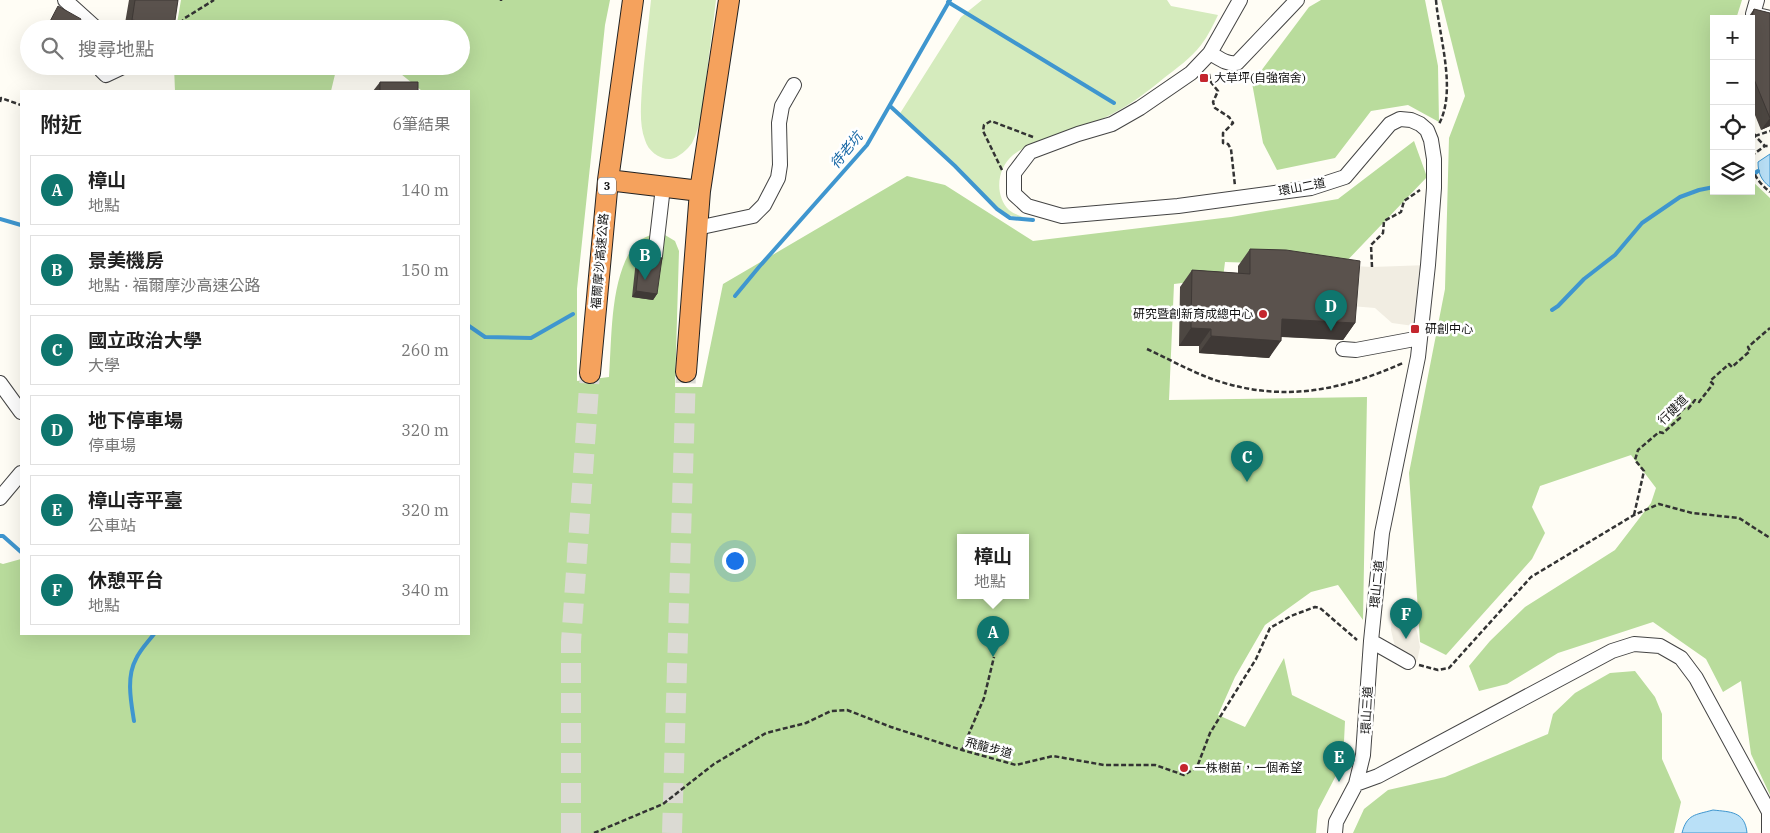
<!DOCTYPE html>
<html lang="zh-TW">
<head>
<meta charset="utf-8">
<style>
	:root { --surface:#fff; --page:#f6f6f6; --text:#222; --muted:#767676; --line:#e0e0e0; --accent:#0f766e }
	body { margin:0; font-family:"IBM Plex Serif","Noto Sans TC",serif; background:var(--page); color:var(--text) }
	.controls { position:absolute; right:15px; top:15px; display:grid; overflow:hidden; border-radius:0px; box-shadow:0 5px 20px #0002 }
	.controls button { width:45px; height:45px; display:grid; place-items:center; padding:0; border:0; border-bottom:1px solid var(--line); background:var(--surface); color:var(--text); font:25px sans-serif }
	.you { position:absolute; left:734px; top:560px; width:18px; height:18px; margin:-12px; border:4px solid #fff; border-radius:50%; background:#1a73e8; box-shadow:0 0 0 8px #1a73e833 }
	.badge { display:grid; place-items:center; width:32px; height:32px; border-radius:50%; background:var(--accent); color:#fff; font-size:16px; font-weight:700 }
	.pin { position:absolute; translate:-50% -41px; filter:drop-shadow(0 1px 2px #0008) }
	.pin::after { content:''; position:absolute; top:26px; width:18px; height:15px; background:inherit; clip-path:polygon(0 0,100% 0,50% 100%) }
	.popup { position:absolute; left:957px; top:534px; width:72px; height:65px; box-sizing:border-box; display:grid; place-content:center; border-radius:0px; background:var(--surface); filter:drop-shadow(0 1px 4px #0005); font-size:16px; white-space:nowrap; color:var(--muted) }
	.popup b { font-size:19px; color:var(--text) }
	.popup::after { content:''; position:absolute; left:50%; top:100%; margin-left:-10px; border:10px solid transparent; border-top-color:var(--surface) }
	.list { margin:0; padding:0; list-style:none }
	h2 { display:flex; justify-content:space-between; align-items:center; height:65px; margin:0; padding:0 20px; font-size:21px }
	h2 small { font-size:16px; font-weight:400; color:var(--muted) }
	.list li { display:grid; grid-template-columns:32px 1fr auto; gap:15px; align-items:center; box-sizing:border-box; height:70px; margin:0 10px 10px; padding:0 10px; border:1px solid var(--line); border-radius:0px }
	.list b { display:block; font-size:19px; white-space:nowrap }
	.list p { margin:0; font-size:16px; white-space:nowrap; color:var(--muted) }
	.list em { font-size:16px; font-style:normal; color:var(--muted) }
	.icon { flex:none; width:28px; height:28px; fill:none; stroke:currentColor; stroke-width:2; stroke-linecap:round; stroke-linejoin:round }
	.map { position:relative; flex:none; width:1770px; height:833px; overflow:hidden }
	.search { position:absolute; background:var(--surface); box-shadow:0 5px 20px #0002; left:20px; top:20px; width:450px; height:55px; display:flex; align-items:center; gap:12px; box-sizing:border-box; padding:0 18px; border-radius:28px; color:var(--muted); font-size:19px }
	.panel { position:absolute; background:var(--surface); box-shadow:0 5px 20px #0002; left:20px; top:90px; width:450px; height:545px; border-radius:0px }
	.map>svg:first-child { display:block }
	.green { fill:#d5ebbd }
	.forest { fill:#b9dc9c; fill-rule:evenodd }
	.plaza { fill:#f1ede2 }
	.water { fill:#b9e0f7; stroke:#3f96cf }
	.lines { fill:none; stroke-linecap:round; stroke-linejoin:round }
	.stream { stroke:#3f96cf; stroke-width:4 }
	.highway-tunnel { stroke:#dbdad3; stroke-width:20; stroke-dasharray:20 10; stroke-linecap:butt }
	.minor-casing { stroke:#444; stroke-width:16 }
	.highway-casing { stroke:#222; stroke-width:22 }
	.path { stroke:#333; stroke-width:2.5; stroke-dasharray:5 2.5; stroke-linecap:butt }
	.minor { stroke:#fff; stroke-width:14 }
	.highway { stroke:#f5a25d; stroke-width:20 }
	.wall { fill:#4d4742 }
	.shaded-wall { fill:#3f3936 }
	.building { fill:#5a524d; stroke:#3f3936 }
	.poi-dot { fill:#c4262e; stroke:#fff; stroke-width:2 }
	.labels { text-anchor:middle; stroke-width:5; stroke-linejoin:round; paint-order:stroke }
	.shield { fill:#fff; stroke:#585858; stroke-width:1 }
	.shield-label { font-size:11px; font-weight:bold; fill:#111 }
	.poi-label { font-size:12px; fill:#111; stroke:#fff; text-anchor:start }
	.street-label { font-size:12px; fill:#111; stroke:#fff }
	.water-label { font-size:14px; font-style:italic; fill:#1768a6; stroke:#fff }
</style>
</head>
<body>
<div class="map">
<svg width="1770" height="833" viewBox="0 0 1770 833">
	<rect width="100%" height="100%" fill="#fffdf5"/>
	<path class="green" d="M651 0H716C713 27 709 53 706 80 703 100 702 124 692 143 688 149 678 158 671 159 660 160 648 151 645 140 639 124 641 105 642 87 644 58 648 29 651 0Z
		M982 0H1167L1171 6 1218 15C1213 25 1208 36 1201 45 1191 58 1177 68 1164 78 1136 101 1117 114 1083 127 1064 134 1028 143 1013 155 997 168 994 195 1009 210 1014 214 1020 216 1026 218L1007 215 998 209 959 167 899 115 961 17Z"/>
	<path class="forest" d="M181 0H610L605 25 577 289V381L609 377C612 337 610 280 633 247 640 238 650 235 660 232L675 241 679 251 675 387H702L723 284 907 176 945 185 1033 241 1231 217 1338 199 1414 141 1427 177 1342 266 1225 262 1223 278 1174 284 1169 400 1367 397 1363 620 1338 585 1311 592 1265 625 1235 677 1218 715 1245 727 1284 658 1292 695 1345 721 1343 762 1318 810 1316 833H0V563L3 564 21 559V634H469V91H422L391 66H461V29H176ZM960 538H1026V596H960Z
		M1321 0H1425L1438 66 1439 122 1408 105 1371 111 1335 158 1277 170 1263 143 1252 83 1309 7Z
		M1441 0H1742L1736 19H1714V191H1751V180L1770 198V795L1751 754 1741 681 1723 692 1706 659 1653 622 1558 653 1507 684 1479 691 1469 666 1490 641 1525 607 1615 550 1651 503 1656 488 1631 455 1540 486 1532 507 1545 533 1532 559 1446 655 1420 642 1409 473 1445 289 1449 138 1465 96Z
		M174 66H337L331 91H175Z
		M1635 671 1655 697 1662 714V759L1681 802 1674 833H1353L1364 809 1388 790 1445 777 1548 734 1553 714 1575 693 1610 673Z"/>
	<path class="plaza" d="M1428 265 1421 327 1392 323 1375 308 1351 306 1354 266 1372 267Z
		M1392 610 1400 611 1409 617 1417 631 1420 647 1417 662 1406 658 1395 647 1391 630Z"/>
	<path class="water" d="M1770 154V187C1761 180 1758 173 1758 162Z
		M1713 810C1730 812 1745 811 1747 833H1682C1687 814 1695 815 1713 810Z"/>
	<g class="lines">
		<path class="stream" d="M948 2 1114 103
			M890 106 955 166 997 209 1010 218 1033 220
			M1751 176 1758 171
			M0 219 21 225
			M735 296 759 267 867 145 950 0
			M1552 310 1558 306 1584 279 1615 255 1642 223 1680 197 1699 190 1714 187
			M469 326 485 337 531 338 573 314
			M0 536H3L21 552
			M134 721C131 702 126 677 136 659 140 650 148 642 154 634"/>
		<path class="highway-tunnel" d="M571 833V642L590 373
			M672 833 686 372"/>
		<defs>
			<path id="minor" d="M65 0 97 29
				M1240 0 1210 53 1191 73 1140 108 1112 124 1078 134 1030 152 1014 173V194L1027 206 1062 216 1178 206 1311 188 1345 177 1390 124 1400 119 1411 120 1420 124 1427 130 1431 140 1434 159V188L1428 265 1418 357 1382 533 1371 641 1363 755 1356 784 1336 822 1335 833
				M1757 0 1753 14 1770 18
				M1210 53C1219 58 1227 65 1237 63L1297 0
				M103 66 101 70 106 75 125 66
				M697 228 753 216 764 205 778 178 780 165 779 123 782 106 794 85
				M655 256 663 187
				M1343 349 1356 350 1420 338
				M0 383 21 412
				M0 498 21 473
				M1371 641 1408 662
				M1356 784 1378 776 1612 651 1634 644 1660 646 1681 658 1696 678 1769 812V833"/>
			<path id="highway" d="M608 180 700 191
				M686 372 700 191 729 0
				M590 373 608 180 633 0"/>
		</defs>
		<use href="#minor" class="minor-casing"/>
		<use href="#highway" class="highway-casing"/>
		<path class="path" d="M501 0V1
			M1436 0C1439 37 1457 90 1439 124
			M175 29 185 18 214 0
			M1209 74 1210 81 1218 91 1213 102 1215 108 1229 117 1233 123 1223 133V143L1228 144 1231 149 1235 186
			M0 102 1 98 21 105
			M1751 126 1755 136 1765 146H1770
			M1755 136 1770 131
			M1751 156 1765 146
			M1751 160C1752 174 1759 183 1770 192
			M1002 170 983 131 984 125 991 121 1033 137
			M1372 267 1371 245 1383 233 1384 221 1401 212 1404 201 1420 190
			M1147 349C1171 360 1195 374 1221 382 1286 402 1342 390 1403 363
			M1634 515 1644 471 1635 460 1638 450 1659 432 1663 433 1680 418 1677 416 1684 408 1688 409 1695 400 1699 402 1713 384 1710 381 1729 364 1732 367 1750 351 1748 347 1770 328
			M1419 665 1438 670 1449 668 1531 577 1634 515 1659 504 1692 513 1739 518 1770 538
			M962 750 984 698 994 657
			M594 833 663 804 714 764 766 733 806 723 831 711 847 710 891 727 962 750 1016 765 1053 756 1104 765H1155L1184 775 1197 767 1210 733 1256 659 1270 628 1291 616 1315 607 1320 608 1357 640"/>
		<use href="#minor" class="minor"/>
		<use href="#highway" class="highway"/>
	</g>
	<path class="wall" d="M129 0H178L172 29H124Z
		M1754 9 1770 13V126L1761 130 1751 105V19H1747Z
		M380 82 418 91H373Z
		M1250 249 1355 323 1343 340 1281 337 1269 358 1199 353V346H1179L1180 287 1192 270 1238 273V266Z
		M640 254 657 294 653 300 632 297 636 260Z"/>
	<path class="shaded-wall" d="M132 20 174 27 172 29H125Z
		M1770 118V126L1761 130Z
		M636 291 657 294 653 300 632 297Z
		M1282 319 1355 323 1343 340 1270 336Z
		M1191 328 1211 329 1199 346H1179Z
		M1211 336 1281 341 1269 358 1199 353Z"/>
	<path class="building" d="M135 0H178L174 27 132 20Z
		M58 6 81 19 76 29H46Z
		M1754 9 1770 13V118L1751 72V19Z
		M380 82H418V91H380Z
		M1250 249 1286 250 1360 261 1355 323 1282 319 1281 341 1211 336V329L1191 328 1192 270 1250 274Z
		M640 254 662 258 657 294 636 291Z"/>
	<g class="poi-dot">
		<rect x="1199" y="73" width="10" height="10" rx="2.5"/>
		<circle cx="1263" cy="314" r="5"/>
		<rect x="1410" y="324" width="10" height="10" rx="2.5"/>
		<circle cx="1184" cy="768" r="5"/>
	</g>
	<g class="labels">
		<rect class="shield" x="598" y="177.5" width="18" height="17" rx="4"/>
		<g class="shield-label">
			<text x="607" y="190">3</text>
		</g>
		<g class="poi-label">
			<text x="1214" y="82">大草坪(自強宿舍)</text>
			<text x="1253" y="318" text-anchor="end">研究暨創新育成總中心</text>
			<text x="1425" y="333">研創中心</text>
			<text x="1194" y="772">一株樹苗，一個希望</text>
		</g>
		<g class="street-label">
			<text transform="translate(1302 187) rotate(-11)" y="4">環山二道</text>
			<text transform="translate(600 261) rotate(-85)" y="4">福爾摩沙高速公路</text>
			<text transform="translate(1673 410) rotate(-45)" y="4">行健道</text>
			<text transform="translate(1377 584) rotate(-84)" y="4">環山二道</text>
			<text transform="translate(1367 710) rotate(-87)" y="4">環山三道</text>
			<text transform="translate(989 748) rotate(15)" y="4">飛龍步道</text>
		</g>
		<g class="water-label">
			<text transform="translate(846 150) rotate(-51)" y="5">待老坑</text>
		</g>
	</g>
</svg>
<div class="controls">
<button>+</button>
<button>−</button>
<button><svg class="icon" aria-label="locate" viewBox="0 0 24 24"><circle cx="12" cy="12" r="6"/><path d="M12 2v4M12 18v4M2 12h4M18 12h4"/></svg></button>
<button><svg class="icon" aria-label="layers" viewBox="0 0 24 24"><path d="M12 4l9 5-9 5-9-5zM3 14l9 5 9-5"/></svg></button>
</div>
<div class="you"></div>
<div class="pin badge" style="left:993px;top:657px">A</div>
<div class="popup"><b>樟山</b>地點</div>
<div class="pin badge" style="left:645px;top:280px">B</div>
<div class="pin badge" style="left:1247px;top:482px">C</div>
<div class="pin badge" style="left:1331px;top:331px">D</div>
<div class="pin badge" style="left:1339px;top:782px">E</div>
<div class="pin badge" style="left:1406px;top:639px">F</div>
<div class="search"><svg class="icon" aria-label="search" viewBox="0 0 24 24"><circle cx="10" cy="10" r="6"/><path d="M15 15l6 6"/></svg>搜尋地點</div>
<section class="panel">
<h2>附近<small>6筆結果</small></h2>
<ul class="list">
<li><span class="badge">A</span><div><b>樟山</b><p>地點</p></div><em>140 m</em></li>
<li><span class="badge">B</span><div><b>景美機房</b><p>地點 · 福爾摩沙高速公路</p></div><em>150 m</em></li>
<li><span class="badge">C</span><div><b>國立政治大學</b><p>大學</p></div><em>260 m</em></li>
<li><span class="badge">D</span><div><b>地下停車場</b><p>停車場</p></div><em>320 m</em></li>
<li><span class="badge">E</span><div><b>樟山寺平臺</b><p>公車站</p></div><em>320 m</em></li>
<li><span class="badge">F</span><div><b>休憩平台</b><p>地點</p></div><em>340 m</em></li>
</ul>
</section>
</div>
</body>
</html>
